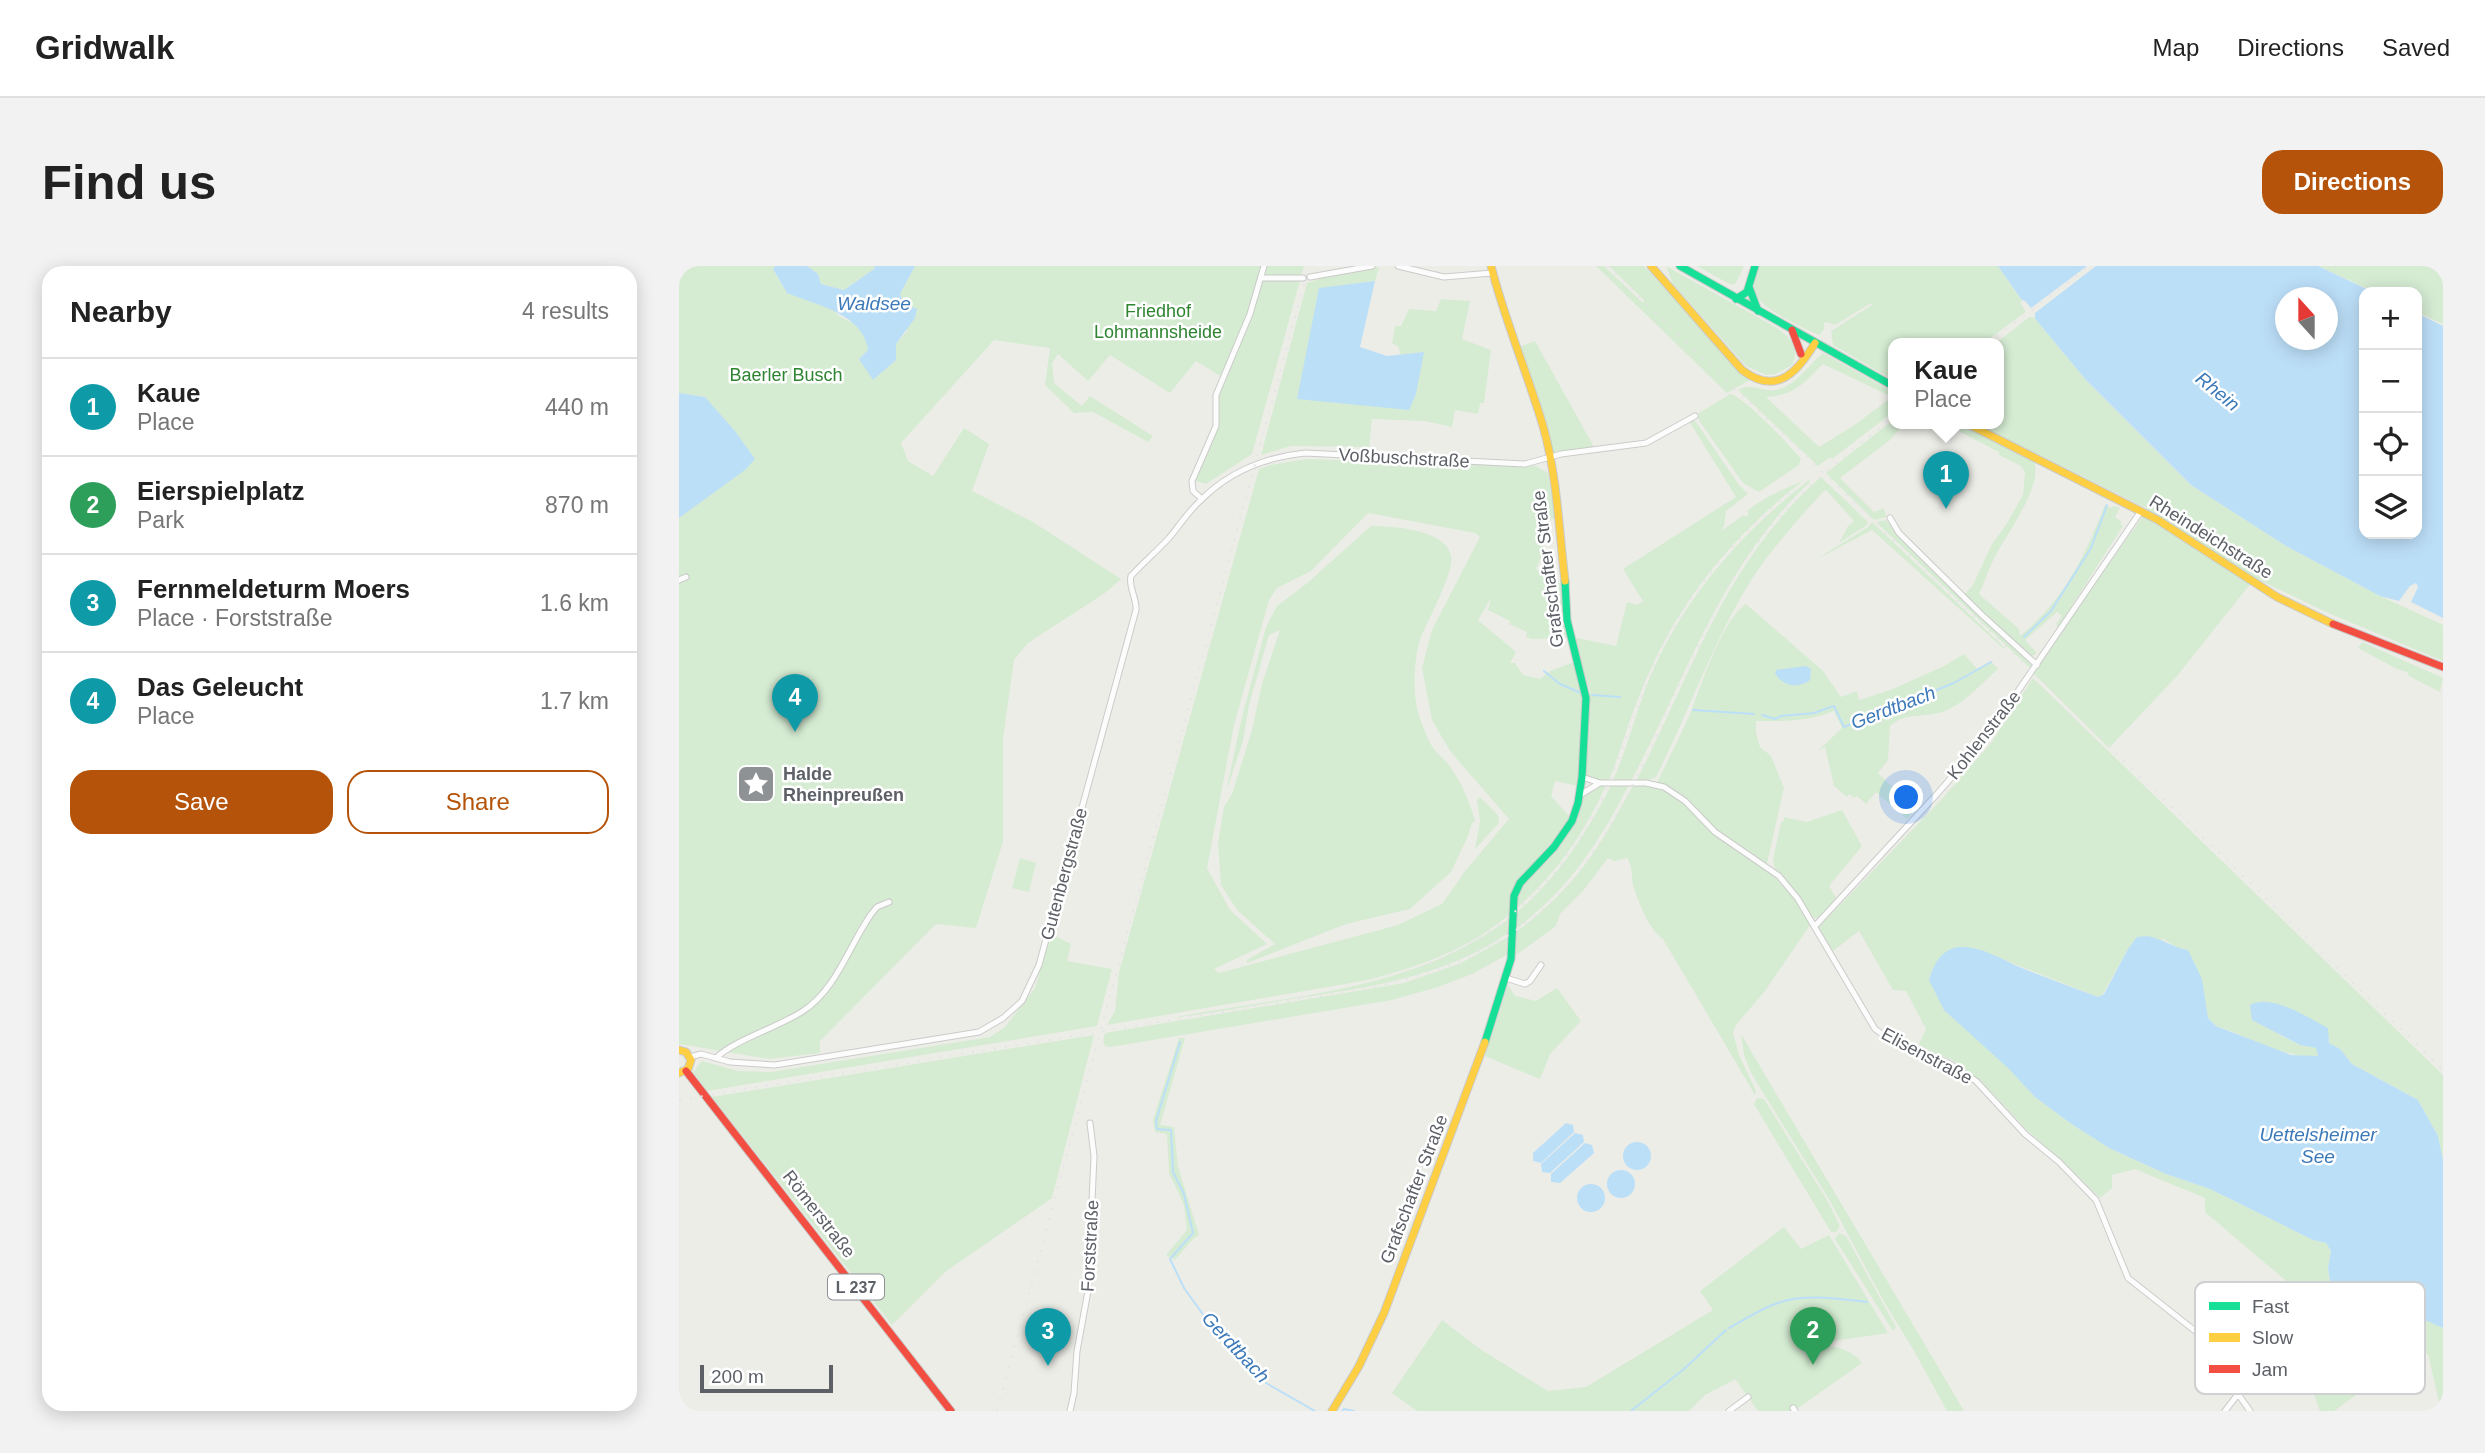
<!DOCTYPE html>
<html lang="en">
<head>
<meta charset="utf-8">
<style>
	:root { --surface:#fff; --page:#f2f2f2; --text:#222; --muted:#767676; --line:#e0e0e0; --accent:#b45309 }
	body { margin:0; font-family:Arial,sans-serif; background:var(--page); color:var(--text) }
	.controls { position:absolute; right:21px; top:21px; display:grid; overflow:hidden; border-radius:14px; box-shadow:0 4px 18px #0003 }
	.controls button { width:63px; height:63px; display:grid; place-items:center; padding:0; border:0; border-bottom:2px solid var(--line); background:var(--surface); color:var(--text); font:35px sans-serif }
	.compass { position:absolute; left:1596px; top:21px; width:63px; height:63px; border-radius:50%; background:var(--surface); box-shadow:0 4px 18px #0003; rotate:339deg }
	.scale { position:absolute; left:21px; bottom:18px; width:133px; box-sizing:border-box; padding-left:7px; border:4px solid #5d6167; border-top:0; font-size:19px; line-height:24px; white-space:nowrap; color:#5d6167; -webkit-text-stroke:5px #fff; paint-order:stroke }
	.you { position:absolute; left:1228px; top:532px; width:24px; height:24px; margin:-18px; border:5px solid #fff; border-radius:50%; background:#1a73e8; box-shadow:0 0 0 10px #1a73e833 }
	.badge { display:grid; place-items:center; width:46px; height:46px; border-radius:50%; background:var(--accent); color:#fff; font-size:23px; font-weight:700 }
	.pin { position:absolute; translate:-50% -58px; filter:drop-shadow(0 2px 4px #0008) }
	.pin::after { content:''; position:absolute; top:37px; width:24px; height:21px; background:inherit; clip-path:polygon(0 0,100% 0,50% 100%) }
	.popup { position:absolute; left:1209px; top:72px; width:116px; height:91px; box-sizing:border-box; display:grid; place-content:center; border-radius:14px; background:var(--surface); filter:drop-shadow(0 2px 5px #0005); font-size:23px; white-space:nowrap; color:var(--muted) }
	.popup b { font-size:26px; color:var(--text) }
	.popup::after { content:''; position:absolute; left:50%; top:100%; margin-left:-14px; border:14px solid transparent; border-top-color:var(--surface) }
	.list { margin:0; padding:0; list-style:none }
	h2 { display:flex; justify-content:space-between; align-items:center; height:91px; margin:0; padding:0 28px; font-size:30px }
	h2 small { font-size:23px; font-weight:400; color:var(--muted) }
	.list li { display:grid; grid-template-columns:46px 1fr auto; gap:21px; align-items:center; box-sizing:border-box; height:98px; padding:0 28px; border-top:2px solid var(--line) }
	.list b { display:block; font-size:26px; white-space:nowrap }
	.list p { margin:0; font-size:23px; white-space:nowrap; color:var(--muted) }
	.list em { font-size:23px; font-style:normal; color:var(--muted) }
	.actions { display:flex; gap:14px; padding:21px 28px }
	.actions a { flex:1; padding:16px 0; border:2px solid var(--accent); border-radius:21px; text-align:center; font-size:24px; color:var(--accent) }
	.actions .main { background:var(--accent); color:#fff }
	.icon { flex:none; width:38px; height:38px; fill:none; stroke:currentColor; stroke-width:2; stroke-linecap:round; stroke-linejoin:round }
	.map { position:relative; flex:none; width:1764px; height:1145px; overflow:hidden; border-radius:21px }
	header { display:flex; align-items:center; gap:42px; box-sizing:border-box; height:98px; padding:0 35px; background:var(--surface); border-bottom:2px solid var(--line) }
	header strong { font-size:33px }
	nav { display:flex; gap:38px; margin-inline-start:auto; font-size:24px }
	.intro { display:flex; align-items:center; justify-content:space-between; box-sizing:border-box; height:168px; padding:0 42px }
	h1 { margin:0; font-size:49px }
	.button { padding:18px 32px; border-radius:21px; background:var(--accent); color:#fff; font-size:24px; font-weight:700 }
	main { display:flex; gap:42px; padding:0 42px }
	aside { flex:1; background:var(--surface); border-radius:21px; box-shadow:0 4px 18px #0003 }
	.map>svg:first-child { display:block }
	.green { fill:#d5ebd2; fill-rule:evenodd }
	.water { fill:#bcdff8; fill-rule:evenodd }
	.pier { fill:#edede8 }
	.lines { fill:none; stroke-linecap:round; stroke-linejoin:round }
	.stream { stroke:#bcdff8; stroke-width:2 }
	.street-casing { stroke:#cbcbca; stroke-width:7 }
	.fast-casing { stroke:#c9cac9; stroke-width:9 }
	.slow-casing { stroke:#c9cac9; stroke-width:9 }
	.jam-casing { stroke:#c9cac9; stroke-width:9 }
	.street { stroke:#fcfcfc; stroke-width:5 }
	.fast { stroke:#16e098; stroke-width:7 }
	.slow { stroke:#ffcf43; stroke-width:7 }
	.jam { stroke:#f24e42; stroke-width:7 }
	.rail { stroke:#e4e4e4; stroke-width:2; stroke-dasharray:2 9; stroke-linecap:butt }
	.labels { text-anchor:middle; stroke-width:5; stroke-linejoin:round; paint-order:stroke }
	.shield { fill:#fff; stroke:#8e9095; stroke-width:2 }
	.shield-label { font-size:16px; font-weight:bold; fill:#5d6167 }
	.park-label { font-size:18px; fill:#2f8432; stroke:#fff }
	.street-label { font-size:18px; fill:#5d6167; stroke:#fff }
	.poi-label { font-size:18px; font-weight:bold; fill:#5d6167; stroke:#fff; text-anchor:start }
	.water-label { font-size:19px; font-style:italic; fill:#3b79b9; stroke:#fff }
	.key { fill:#fff; stroke:#ced0d1; stroke-width:2 }
	.key-label { font-size:19px; fill:#5d6167 }
</style>
</head>
<body>
<header>
<strong>Gridwalk</strong>
<nav><a>Map</a><a>Directions</a><a>Saved</a></nav>
</header>
<div class="intro"><h1>Find us</h1><a class="button">Directions</a></div>
<main>
<aside>
<h2>Nearby<small>4 results</small></h2>
<ul class="list">
<li><span class="badge" style="background:#0f9aa8">1</span><div><b>Kaue</b><p>Place</p></div><em>440 m</em></li>
<li><span class="badge" style="background:#2e9e5b">2</span><div><b>Eierspielplatz</b><p>Park</p></div><em>870 m</em></li>
<li><span class="badge" style="background:#0f9aa8">3</span><div><b>Fernmeldeturm Moers</b><p>Place · Forststraße</p></div><em>1.6 km</em></li>
<li><span class="badge" style="background:#0f9aa8">4</span><div><b>Das Geleucht</b><p>Place</p></div><em>1.7 km</em></li>
</ul>
<div class="actions"><a class="main">Save</a><a>Share</a></div>
</aside>
<div class="map">
<svg width="1764" height="1145" viewBox="0 0 1764 1145">
	<rect width="100%" height="100%" fill="#edede8"/>
	<path class="green" d="M0 0H96L94 3 108 27 151 42 163 52 179 59 188 75 189 85 180 93 195 113 217 94V78L228 65 221 28 236 0H625L573 188 527 218 515 214 538 160V129L543 111 517 95 491 127 431 89 409 115 379 88 373 97 375 117 403 140 411 130 474 170 469 176 414 146 395 147 366 119 371 82 315 74 222 177 229 195 254 210 285 162 310 178 293 225 354 256 442 313 426 327 349 377 335 394 324 473V576L297 662 257 658 141 775V787L90 793 0 778V252L19 237 27 131 0 127Z
		M128 0H196L195 3 165 24 142 18 139 8Z
		M917 0H925L964 37 965 34 930 0H965L1071 114 1048 127Z
		M987 0 1098 62C1111 72 1122 81 1113 99L1097 108 1087 109 1067 100 994 18Z
		M1018 0H1065L1057 17 1052 19Z
		M1078 0H1319L1349 44 1305 77H1214V114L1154 79 1152 65 1193 39 1192 37 1156 59 1148 56 1145 57V64L1140 69C1124 62 1075 40 1073 22 1072 15 1076 6 1078 0Z
		M1639 0H1764V58L1738 46V26H1696Z
		M700 1 696 15 640 23 619 133 744 86 721 89 720 81 713 77 716 60H722L730 43 757 45 762 33 791 35 783 73 812 84 805 137H801L799 148 776 144 773 161 746 155 693 153 690 181 612 180 582 189 628 17 646 11Z
		M1353 49 1407 114 1512 219 1607 280 1701 330 1764 359V395L1647 346 1576 312 1498 410 1430 482 1353 406 1469 243 1296 157H1320V77H1317Z
		M856 75 915 181 875 188 842 80Z
		M1144 87 1214 126V146L1153 193 1151 191 1139 200 1059 124C1071 116 1083 126 1096 124 1118 120 1128 100 1144 87ZM1144 98 1213 131 1177 158 1140 181 1087 131C1116 129 1124 118 1144 98Z
		M1051 128C1067 132 1110 179 1122 193L1120 199 1080 226 1064 217 1019 153 1020 147Z
		M1013 154 1017 156 1060 219 1069 228 1047 245 1045 260 1042 265 1065 249 1066 251 1070 248 1068 245C1086 230 1104 224 1125 214 1058 266 1004 329 970 407 955 439 945 474 933 507L929 516C921 516 911 514 906 507L911 425 893 371 937 380 948 336 958 339 964 335 944 303 1057 231 1010 155Z
		M1214 154V157H1226L1211 174 1161 212 1195 246 1205 242 1207 251 1195 254 1147 207Z
		M1264 157H1278L1355 195C1365 221 1324 272 1313 297 1308 307 1305 318 1300 328L1340 363 1341 370C1386 333 1405 291 1426 239L1431 242 1436 240 1441 242 1436 251 1443 256 1441 258 1444 260 1379 361 1377 358 1383 350 1378 346 1346 374 1358 387 1352 391 1285 329 1294 319 1313 278 1327 259 1344 229 1346 206 1342 200 1320 189V186Z
		M627 193 857 200 869 207 876 253 865 254V260H862L865 285 857 303 884 319 888 372 853 373 847 371 848 366 830 358 831 355 809 344 812 332 799 354 837 386 831 397H836L844 409 861 413 871 405 895 396C909 435 902 479 899 520L876 515 872 530 891 551C874 586 831 606 831 648 791 683 739 701 689 714L428 759 436 745 440 706 580 203 592 199ZM689 247 796 267 801 271 753 364 743 402 753 454 771 485 830 553 787 604 763 638 719 659 540 707 535 703 588 678 551 644 528 602 555 459 590 334 598 322 632 305Z
		M1142 211 1189 256 1188 259 1160 277 1169 260 1175 255 1147 224 1144 226C1114 259 1084 292 1062 331 1029 389 1007 452 977 511L968 515H957C1015 404 1044 298 1142 211Z
		M1130 214 1131 216C1041 301 1009 409 952 515L933 516C949 482 957 445 971 411 1006 330 1062 267 1130 214Z
		M1207 254 1218 268 1352 398 1351 402 1197 256Z
		M1193 256 1326 382 1325 383 1193 264 1136 294 1189 261Z
		M692 260C712 260 766 263 772 289 776 306 748 355 741 374 735 394 734 422 738 442 741 454 748 472 754 482 759 489 767 494 772 502 783 517 791 537 796 555L793 557 788 572 772 606 731 643 667 658 568 697V694L596 678 558 644 542 619 539 577 545 541 553 528 573 464 583 418 601 364 590 369 570 439 564 475 547 526 562 455 587 361 598 340 627 318Z
		M1067 338 1144 405 1162 431 1178 425 1180 434 1214 423 1265 400 1285 388 1298 403 1312 395 1319 403C1302 418 1284 439 1263 446 1244 452 1226 446 1211 460L1209 494 1199 507 1210 518 1241 539 1228 553 1197 526 1187 538 1178 530 1175 532 1170 528 1168 531 1155 520 1146 481 1139 485 1163 462 1155 445C1127 456 1107 455 1077 455V466L1081 481 1092 490 1105 522 1087 602 1115 632 1131 659 1086 725 1057 759 1054 767 1060 789 1077 825 1076 829 984 673C970 664 959 635 954 619 952 609 954 601 948 592L935 595 929 592 904 625 881 648 877 660 837 689V666C895 623 921 582 954 519L976 521C987 497 1000 473 1011 448 1022 420 1043 353 1067 338Z
		M1683 376 1764 412 1761 426 1730 410 1728 406 1718 403 1679 382Z
		M1354 412 1764 809V894L1759 870 1739 834 1673 798 1661 783 1651 778 1648 770 1599 768 1621 779 1638 782 1639 790C1604 793 1570 770 1537 760L1529 752 1526 741 1499 682 1484 673 1449 683 1424 728 1419 731 1313 689 1281 681C1264 689 1255 695 1250 714L1356 831 1391 857 1430 882 1487 908 1531 923 1634 974 1647 977 1652 985 1649 1002 1655 1040 1642 1069V1074L1655 1096 1671 1097 1688 1090 1712 1077 1736 1057 1748 1055 1764 1061V1145H1762L1749 1088 1737 1085 1655 1145H1641L1613 1067 1633 1037 1526 946V932L1456 903 1433 909V922L1421 932 1384 896 1349 865 1303 816 1273 794 1239 780 1247 763 1227 725 1214 724 1180 665 1154 685 1139 662 1262 534 1312 477Z
		M921 519H927C906 567 876 609 837 643 837 617 864 602 879 583 892 566 899 549 904 529Z
		M932 519H950C919 578 891 622 837 663V647C879 611 907 569 932 519Z
		M801 531 819 549 820 557 796 583 801 555 798 534Z
		M1163 544 1183 580 1150 620 1157 632 1139 652H1134L1114 622 1096 603 1094 594 1102 556 1105 555V551L1128 556Z
		M341 592 357 597 350 626 333 622Z
		M831 652V666C768 710 693 721 619 732 577 739 534 747 492 752 610 729 731 727 831 652Z
		M372 668 392 678 388 695 433 703 418 760 28 825 14 806 23 795 59 805 92 806 311 771 326 761 356 722Z
		M831 670V687L793 708 759 721 713 734 432 781 426 780 424 774 426 767 725 717 782 697Z
		M829 719 836 730 857 735 878 722 902 755 871 788 861 813 806 790Z
		M1062 768C1136 894 1211 1019 1285 1145H1268L1235 1085 1204 1034 1151 935 1072 807 1065 789Z
		M415 769 373 932 266 1006 213 1059 33 831Z
		M500 772H506L481 859 495 861 499 901 520 969 515 972 496 994 487 989 508 964 505 939 490 907 488 868 476 866 474 854Z
		M1078 832 1085 833 1148 934 1161 960 1157 966H1152L1075 838Z
		M1105 961 1122 983 1150 969 1209 1067 1147 1076 1149 1080C1163 1081 1175 1087 1183 1097L1115 1145H1079L1056 1113 1108 1086 1026 1129 1010 1145H738L713 1127 763 1054 801 1083 869 1125 907 1121 1034 1044 1021 1025Z
		M1160 967 1167 970 1217 1061 1214 1065 1156 973Z"/>
	<path class="water" d="M96 0H128L139 8 142 18 165 24 195 3 196 0H236L221 28 224 37 238 43 236 52 217 78V94L194 114 180 93 189 84C185 48 137 39 108 27L94 3Z
		M1319 0H1639L1694 26H1685V268H1738V47L1764 60V352L1732 336 1739 321 1737 317 1731 320 1720 335 1701 330 1607 280 1512 219 1407 114 1353 49ZM1606 32H1648V74H1606Z
		M696 15 681 81 708 90 745 86 737 128 730 144 618 133 640 22Z
		M0 127 26 131 56 165 76 193 66 204 0 252Z
		M1127 400 1132 403 1131 414C1119 423 1104 421 1096 407L1097 404Z
		M1469 670C1484 673 1495 682 1509 684L1523 713 1529 752 1537 760 1612 789 1639 790 1637 782 1621 779 1573 754 1571 739C1593 727 1629 752 1649 762L1650 777 1661 783 1673 798 1739 834 1759 870 1764 894V1062L1748 1055 1736 1057 1712 1077 1688 1090 1671 1097 1655 1096 1642 1074V1069L1655 1040 1649 1002 1652 985 1647 977 1634 974 1531 923 1487 908 1430 882 1391 857 1356 831 1329 802 1265 744 1250 714C1254 699 1263 682 1281 681 1302 680 1324 694 1343 702 1368 712 1393 721 1419 731L1425 728 1449 683 1458 671Z
		M887 857 894 859 895 866 862 897 854 895V887Z
		M896 867 904 869 905 876 871 907 863 906 862 898Z
		M944 890a14 14 0 1 1 28 0a14 14 0 1 1-28 0Z
		M906 877 913 879 915 887 881 917 872 916V908Z
		M928 918a14 14 0 1 1 28 0a14 14 0 1 1-28 0Z
		M898 932a14 14 0 1 1 28 0a14 14 0 1 1-28 0Z"/>
	<path class="pier" d="M1408 0H1417L1356 47V52L1350 51 1342 38V34L1346 35 1352 42Z"/>
	<g class="lines">
		<path class="stream" d="M1345 371 1372 345 1412 282 1428 239
			M865 405 881 418 902 427
			M913 429 941 431
			M1014 444 1075 448
			M1083 449 1096 453 1102 450 1135 447 1155 440 1165 461 1275 417 1312 396
			M501 776 477 855 478 863 492 864 494 906 505 928 514 967 491 993 505 1022 528 1054 545 1066 561 1081 583 1106 587 1117 636 1145
			M1050 1062C1066 1054 1082 1042 1099 1037 1127 1027 1159 1033 1188 1036
			M663 1145 665 1143 675 1145
			M952 1145 1005 1103 1047 1064"/>
		<defs>
			<path id="street" d="M719 0 765 11 813 7
				M631 11 693 0
				M583 12H624
				M523 233 514 225 513 215 537 160V129L571 48 585 0
				M1211 252 1220 267 1303 349 1358 399
				M0 314 7 311
				M903 511 921 517H967L985 521 1006 535 1036 566 1100 610 1119 633 1196 763 1203 768 1271 798 1297 815 1346 868 1380 896 1417 934 1449 1012 1534 1079 1559 1128 1571 1145
				M901 529 919 518
				M1136 660 1258 528 1307 472 1462 245
				M827 712 846 718 851 715 862 699
				M11 791 22 788 51 796 96 799 300 766 324 752 343 735 360 699 457 344C458 332 449 321 452 310 464 297 478 285 490 272 500 260 509 246 521 235 549 206 587 191 626 187L846 198 882 188 967 177 1016 150
				M37 792C55 774 100 761 124 745 158 723 170 679 193 647L198 641 210 636
				M1114 1142 1116 1145
				M391 1145 395 1127 398 1085 409 1025 415 890 411 857
				M1050 1145 1069 1131
				M1546 1145 1559 1128"/>
			<path id="fast" d="M1001 0 1214 120
				M1070 21 1079 45
				M1057 33 1068 26 1076 0
				M806 776 832 693 835 630 841 617 875 581 893 555 899 537 903 511 907 432 888 354 886 315"/>
			<path id="slow" d="M812 0C826 55 848 106 864 160 878 209 880 264 886 315
				M972 0 1063 104C1097 130 1118 107 1136 77
				M1287 157 1479 254 1598 331 1654 358
				M0 784 7 786 12 794 9 803 0 807
				M653 1145 680 1100 705 1047 806 776"/>
			<path id="jam" d="M1113 64 1122 88
				M1654 358 1764 401
				M7 805 272 1145"/>
		</defs>
		<use href="#street" class="street-casing"/>
		<use href="#fast" class="fast-casing"/>
		<use href="#slow" class="slow-casing"/>
		<use href="#jam" class="jam-casing"/>
		<use href="#street" class="street"/>
		<use href="#fast" class="fast"/>
		<use href="#slow" class="slow"/>
		<use href="#jam" class="jam"/>
		<path class="rail" d="M928 0 1353 406 1764 804
			M1309 77 1410 0
			M741 701C831 668 900 595 934 507 952 462 965 415 988 373 1018 316 1061 268 1111 227
			M0 834 684 723C778 705 859 668 914 586 952 531 978 467 1006 407 1023 372 1039 335 1060 303 1101 241 1156 196 1214 152
			M318 1145 630 0"/>
	</g>
	<defs>
		<symbol id="sight-square" viewBox="-11 -11 22 22"><rect x="-9" y="-9" width="18" height="18" rx="4" fill="#8f9294" stroke="#fff"/><path d="M0-6L1.8-2.2L6-1.7L2.9 1.2L3.7 5.4L0 3.3L-3.7 5.4L-2.9 1.2L-6-1.7L-1.8-2.2Z" fill="#fff"/></symbol>
	</defs>
	<g fill-rule="evenodd">
		<use href="#sight-square" x="55" y="496" width="44" height="44"/>
	</g>
	<g class="labels">
		<rect class="shield" x="149" y="1008.5" width="56" height="25" rx="5"/>
		<g class="shield-label">
			<text x="177" y="1027">L 237</text>
		</g>
		<g class="park-label">
			<text x="479" y="51">Friedhof<tspan x="479" dy="21">Lohmannsheide</tspan></text>
			<text x="107" y="115">Baerler Busch</text>
		</g>
		<g class="street-label">
			<text transform="translate(725 192) rotate(3)" y="6">Voßbuschstraße</text>
			<text transform="translate(1532 271) rotate(32)" y="6">Rheindeichstraße</text>
			<text transform="translate(869 303) rotate(-97)" y="6">Grafschafter Straße</text>
			<text transform="translate(1305 469) rotate(-52)" y="6">Kohlenstraße</text>
			<text transform="translate(385 608) rotate(-75)" y="6">Gutenbergstraße</text>
			<text transform="translate(1248 790) rotate(28)" y="6">Elisenstraße</text>
			<text transform="translate(735 923) rotate(-69)" y="6">Grafschafter Straße</text>
			<text transform="translate(140 948) rotate(52)" y="6">Römerstraße</text>
			<text transform="translate(411 980) rotate(-87)" y="6">Forststraße</text>
		</g>
		<g class="poi-label">
			<text x="104" y="514">Halde<tspan x="104" dy="21">Rheinpreußen</tspan></text>
		</g>
		<g class="water-label">
			<text x="195" y="44">Waldsee</text>
			<text transform="translate(1539 125) rotate(39)" y="7">Rhein</text>
			<text transform="translate(1214 441) rotate(-21)" y="7">Gerdtbach</text>
			<text x="1639" y="875">Uettelsheimer<tspan x="1639" dy="22">See</tspan></text>
			<text transform="translate(557 1081) rotate(47)" y="7">Gerdtbach</text>
		</g>
	</g>
	<rect x="1516" y="1016" width="230" height="112" rx="10" class="key"/>
	<rect x="1530" y="1036" width="31" height="8" fill="#16e098"/>
	<rect x="1530" y="1067" width="31" height="9" fill="#ffcf43"/>
	<rect x="1530" y="1099" width="31" height="8" fill="#f24e42"/>
	<g class="key-label">
		<text x="1573" y="1047">Fast</text>
		<text x="1573" y="1078">Slow</text>
		<text x="1573" y="1110">Jam</text>
	</g>
</svg>
<div class="controls">
<button>+</button>
<button>−</button>
<button><svg class="icon" aria-label="locate" viewBox="0 0 24 24"><circle cx="12" cy="12" r="6"/><path d="M12 2v4M12 18v4M2 12h4M18 12h4"/></svg></button>
<button><svg class="icon" aria-label="layers" viewBox="0 0 24 24"><path d="M12 4l9 5-9 5-9-5zM3 14l9 5 9-5"/></svg></button>
</div>
<svg class="compass" viewBox="-18 -18 36 36"><path d="M0-13l5 13h-10z" fill="#e53935"/><path d="M0 13l5-13h-10z" fill="#767676"/></svg>
<div class="scale">200 m</div>
<div class="you"></div>
<div class="pin badge" style="left:1267px;top:243px;background:#0f9aa8">1</div>
<div class="popup"><b>Kaue</b>Place</div>
<div class="pin badge" style="left:1134px;top:1099px;background:#2e9e5b">2</div>
<div class="pin badge" style="left:369px;top:1100px;background:#0f9aa8">3</div>
<div class="pin badge" style="left:116px;top:466px;background:#0f9aa8">4</div>
</div>
</main>
</body>
</html>
